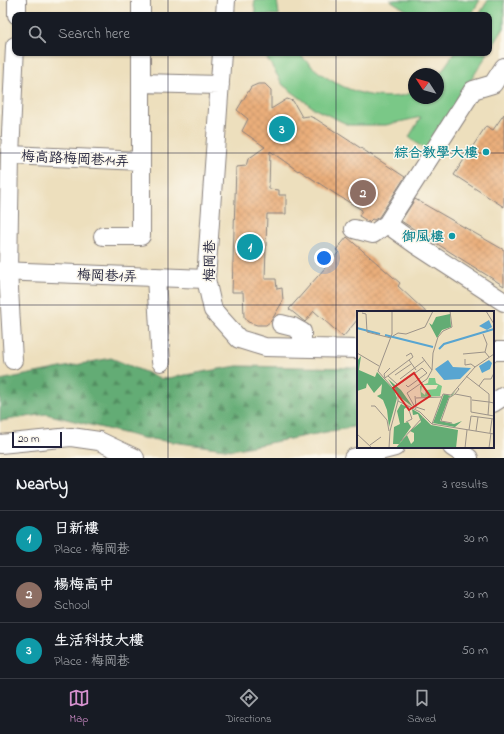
<!DOCTYPE html>
<html lang="en">
<head>
<meta charset="utf-8">
<style>
	:root { --surface:#171b24; --page:#242831; --text:#f1f3f6; --muted:#9ea1a6; --line:#363941; --accent:#d690ce }
	body { margin:0; font-family:"Indie Flower","LXGW WenKai TC",sans-serif; background:var(--page); color:var(--text) }
	.compass { position:absolute; left:408px; top:68px; width:36px; height:36px; border-radius:50%; background:var(--surface); box-shadow:0 1px 3px #0004; rotate:306deg }
	.scale { position:absolute; left:12px; bottom:10px; width:50px; box-sizing:border-box; padding-left:4px; border:2px solid #22223b; border-top:0; font-size:11px; line-height:14px; white-space:nowrap; color:#22223b; -webkit-text-stroke:3px #fbf7ec; paint-order:stroke }
	.you { position:absolute; left:324px; top:258px; width:14px; height:14px; margin:-10px; border:3px solid #fff; border-radius:50%; background:#1a73e8; box-shadow:0 0 0 6px #1a73e833 }
	.badge { display:grid; place-items:center; width:26px; height:26px; border-radius:50%; background:var(--accent); color:#fff; font-size:13px; font-weight:700 }
	.pin { position:absolute; translate:-50% -50%; border:2px solid #fff; box-shadow:0 1px 4px #0006 }
	.list { margin:0; padding:0; list-style:none }
	h2 { display:flex; justify-content:space-between; align-items:center; height:52px; margin:0; padding:0 16px; font-size:17px }
	h2 small { font-size:13px; font-weight:400; color:var(--muted) }
	.list li { display:grid; grid-template-columns:26px 1fr auto; gap:12px; align-items:center; box-sizing:border-box; height:56px; padding:0 16px; border-top:1px solid var(--line) }
	.list b { display:block; font-size:15px; white-space:nowrap }
	.list p { margin:0; font-size:13px; white-space:nowrap; color:var(--muted) }
	.list em { font-size:13px; font-style:normal; color:var(--muted) }
	.icon { flex:none; width:22px; height:22px; fill:none; stroke:currentColor; stroke-width:2; stroke-linecap:round; stroke-linejoin:round }
	.map { position:relative; flex:none; width:504px; height:458px; overflow:hidden }
	.search { position:absolute; background:var(--surface); box-shadow:0 1px 3px #0004; left:12px; right:12px; top:12px; height:44px; display:flex; align-items:center; gap:10px; box-sizing:border-box; padding:0 14px; border-radius:8px; color:var(--muted); font-size:15px }
	.sheet { height:220px; background:var(--surface) }
	nav { display:flex; justify-content:space-around; align-items:center; box-sizing:border-box; height:56px; border-top:1px solid var(--line); background:var(--surface); font-size:11px; color:var(--muted) }
	nav a { display:grid; justify-items:center; gap:2px }
	nav .on { color:var(--accent) }
	.map>svg:first-child { display:block }
	.forest { fill:url(#forest-firs); stroke:#426758 }
	.pitch { fill:#7ac887; stroke:#4e7561 }
	.building { fill:url(#building-cross-hatch) }
	.lines { fill:none; stroke-linecap:round; stroke-linejoin:round }
	.minor-casing { stroke:#88807c; stroke-width:20 }
	.minor { stroke:#fff; stroke-width:18 }
	.grid { fill:none; stroke:#22223b; stroke-width:1; stroke-opacity:0.55 }
	.culture-dot { fill:#0f9aa8; stroke:#fbf7ec; stroke-width:1.5 }
	.labels { text-anchor:middle; stroke-width:3; stroke-linejoin:round; paint-order:stroke }
	.culture-label { font-size:14px; font-weight:bold; fill:#0d838f; stroke:#fbf7ec; text-anchor:end }
	.street-label { font-size:14px; fill:#22223b; stroke:#fbf7ec }
	.inset-river { fill:none; stroke:#58a5d1; stroke-width:2 }
	.inset-road { fill:none; stroke:#9c9389; stroke-width:1 }
	.view { fill:#d62828; fill-opacity:0.15; stroke:#d62828; stroke-width:2 }
	.inset-edge { fill:none; stroke:#22223b; stroke-width:2 }
</style>
</head>
<body>
<div class="map">
<svg width="504" height="458" viewBox="0 0 504 458">
	<defs>
		<pattern id="forest-firs" width="22" height="20" patternUnits="userSpaceOnUse"><rect width="22" height="20" fill="#63ac74"/><path d="M5 1l3.5 6h-7zM16 11l3.5 6h-7z" fill="#518c60"/></pattern>
		<pattern id="building-cross-hatch" width="8" height="8" patternUnits="userSpaceOnUse"><rect width="8" height="8" fill="#eaae7a"/><path d="M0 0l8 8M0 8l8-8" fill="none" stroke="#c8956a"/></pattern>
	</defs>
	<rect width="100%" height="100%" fill="#fbf7ec"/>
	<filter id="ink" filterUnits="userSpaceOnUse"><feTurbulence type="fractalNoise" baseFrequency=".025" numOctaves="2"/><feDisplacementMap in="SourceGraphic" scale="8" xChannelSelector="R" yChannelSelector="G"/><feConvolveMatrix kernelMatrix="1 2 1 2 8 2 1 2 1" color-interpolation-filters="sRGB"/></filter>
	<filter id="wash" filterUnits="userSpaceOnUse"><feTurbulence type="fractalNoise" baseFrequency=".012" numOctaves="4" result="noise"/><feDisplacementMap in="SourceGraphic" scale="16" xChannelSelector="R" yChannelSelector="G"/><feGaussianBlur stdDeviation="0.9" result="paint"/><feColorMatrix in="noise" values="0 0 0 0 0 0 0 0 0 0 0 0 0 0 0 0 0 1.4 0 .05"/><feComposite in="paint" operator="in"/></filter>
	<g filter="url(#wash)">
		<rect width="100%" height="100%" fill="#eddfbd"/>
		<path class="forest" d="M111 358 162 379 237 366 358 368V426L232 450 143 438 46 414 0 421V380Z"/>
		<path class="pitch" d="M255 0H277L279 15H256L254 5Z
			M390 0H480L471 15H414Z
			M488 0H504V28L489 52V15H479Z
			M264 53H299C322 81 362 101 400 96 404 96 410 93 414 91V98H438V74L442 71 454 53H488L426 151 409 137 421 117 386 125H349L315 109 283 85Z"/>
		<g id="blocks">
			<path class="building" d="M258 84H265L271 90V109L287 99 293 101 302 117 309 116 316 119 405 177 379 217 374 220 372 219 369 222 359 216 362 210 337 195 299 170 298 171 270 151 269 189 279 190V195H286V214H267L265 279H276L277 289 282 288 283 301 271 321 266 325H257L248 322 244 317 243 292H232L236 167 246 166 248 159 265 147 242 131 248 119 237 110 251 87Z
				M504 114V207L454 175 486 126 493 130Z
				M415 199 504 250V286L401 221Z
				M347 237 400 283 398 286 426 312H358V319L343 337 314 311 305 322 289 309 339 252 336 250Z"/>
		</g>
	</g>
	<g filter="url(#ink)">
		<use href="#blocks" fill-opacity="0" stroke="#88807c" stroke-width="1"/>
		<g class="lines">
			<defs>
				<path id="minor" d="M141 0V15
					M17 15V0
					M225 15 226 0
					M222 53 206 279 213 310 239 339 265 347 358 349
					M141 83 220 85
					M10 155 141 161
					M387 224 473 90 493 84 504 67
					M354 229 373 234 387 224 415 244 504 302
					M103 236H141V53
					M0 271 206 279
					M156 277 161 362
					M281 324 293 327 302 332V348
					M493 351H504
					M13 360 8 271 10 155 15 46
					M493 403 504 396
					M0 444 71 437 99 441 135 458
					M452 447 469 458
					M353 458 395 447"/>
			</defs>
			<use href="#minor" class="minor-casing"/>
			<use href="#minor" class="minor"/>
		</g>
	</g>
	<path class="grid" d="M168 0V15M336 0V15M168 53V458M336 53V458M0 153H504M0 305H504"/>
	<g class="culture-dot">
		<circle cx="486" cy="152" r="4"/>
		<circle cx="452" cy="236" r="4"/>
	</g>
	<g class="labels">
		<g class="culture-label">
			<text x="478" y="157">綜合教學大樓</text>
			<text x="444" y="241">御風樓</text>
		</g>
		<g class="street-label">
			<text transform="translate(75 158) rotate(3)" y="5">梅高路梅岡巷14弄</text>
			<text transform="translate(209 261) rotate(-89)" y="5">梅岡巷</text>
			<text transform="translate(107 275) rotate(2)" y="5">梅岡巷1弄</text>
		</g>
	</g>
	<g transform="translate(357 311)">
		<rect width="137" height="137" fill="#eddfbd"/>
		<path d="M93 3 94 16 85 19 80 27 72 12 75 14 79 6ZM4 45 2 59 18 66 20 61 37 79 40 87 32 116 30 99 26 89 20 85 24 83 25 73 17 82 10 72 9 77 0 80V50ZM31 68 44 79 56 96 44 87ZM99 79 95 85 92 86 83 110 97 113 105 110 98 116 76 112 87 83 94 85ZM44 93 50 96 47 98V112L51 111 54 116 42 133 50 124 54 133 57 130V122L53 120 64 111 61 103 56 104 55 98 62 102 74 114 101 119 99 137H39L42 133H36L37 116 43 113 40 100Z" fill="#63ac74"/>
		<path d="M72 67H78L79 72 85 75 83 85 64 86 63 75 71 72ZM65 74H81L79 78 69 79 68 84 64 81Z" fill="#7ac887" fill-rule="evenodd"/>
		<path d="M132 9 135 16 130 19 122 15ZM91 49 96 56 114 57 103 68 87 69 78 58ZM132 49 135 52 133 58 125 62 122 55Z" fill="#58a5d1"/>
		<path class="inset-river" d="M0 17 23 23M28 24 76 36M82 38 87 33 137 18"/>
		<path class="inset-road" d="M129 0 137 13M5 2 9 3 10 21 34 27M126 23 130 33 128 41M36 25 41 22 49 23 68 16 76 0M0 42 22 55M106 43 128 41 132 46M65 46 75 59M108 48V54L114 53 118 56M52 49 59 59M38 64 54 53M31 65 40 73M109 65 132 83V91L137 92M28 67 56 46 54 42 49 45M28 67 27 63 33 57M43 68 68 49M41 74 65 57 70 62 51 76 49 74M122 75 127 68H134L137 62M100 76 102 78 98 83 114 86V101L137 105M58 85 59 96 68 99M59 87 85 86M115 89 132 91 131 104M41 90 63 101 75 113 137 123M14 95H18L30 109 32 120M59 98 50 82 70 68 75 59 76 42 81 26 86 20 95 16 93 0M49 111 55 108 51 96M95 112 84 110 92 87 98 83M75 113 86 83 94 84 118 56 137 43M112 119 114 105 137 108M119 120 121 106M133 122 135 108M0 123 15 137M44 130 66 106M13 134 24 126M32 137 33 120 41 90V83L21 60 35 23V0M108 137 110 119M132 137 134 122"/>
		<path class="view" d="M57 62 73 85 52 99 36 77Z"/>
		<rect width="137" height="137" class="inset-edge"/>
	</g>
</svg>
<svg class="compass" viewBox="-18 -18 36 36"><path d="M0-13l5 13h-10z" fill="#e53935"/><path d="M0 13l5-13h-10z" fill="#9ea1a6"/></svg>
<div class="scale">20 m</div>
<div class="you"></div>
<div class="pin badge" style="left:250px;top:247px;background:#0f9aa8">1</div>
<div class="pin badge" style="left:363px;top:193px;background:#8d6e63">2</div>
<div class="pin badge" style="left:282px;top:129px;background:#0f9aa8">3</div>
<div class="search"><svg class="icon" aria-label="search" viewBox="0 0 24 24"><circle cx="10" cy="10" r="6"/><path d="M15 15l6 6"/></svg>Search here</div>
</div>
<section class="sheet">
<h2>Nearby<small>3 results</small></h2>
<ul class="list">
<li><span class="badge" style="background:#0f9aa8">1</span><div><b>日新樓</b><p>Place · 梅岡巷</p></div><em>30 m</em></li>
<li><span class="badge" style="background:#8d6e63">2</span><div><b>楊梅高中</b><p>School</p></div><em>30 m</em></li>
<li><span class="badge" style="background:#0f9aa8">3</span><div><b>生活科技大樓</b><p>Place · 梅岡巷</p></div><em>50 m</em></li>
</ul>
</section>
<nav>
<a class="on"><svg class="icon" aria-label="map" viewBox="0 0 24 24"><path d="M3 6l6-2 6 2 6-2v14l-6 2-6-2-6 2zM9 4v14M15 6v14"/></svg>Map</a>
<a><svg class="icon" aria-label="directions" viewBox="0 0 24 24"><path d="M12 3l9 9-9 9-9-9zM9 14v-3h6M13 9l2 2-2 2"/></svg>Directions</a>
<a><svg class="icon" aria-label="saved" viewBox="0 0 24 24"><path d="M7 4h10v16l-5-4-5 4z"/></svg>Saved</a>
</nav>
</body>
</html>
